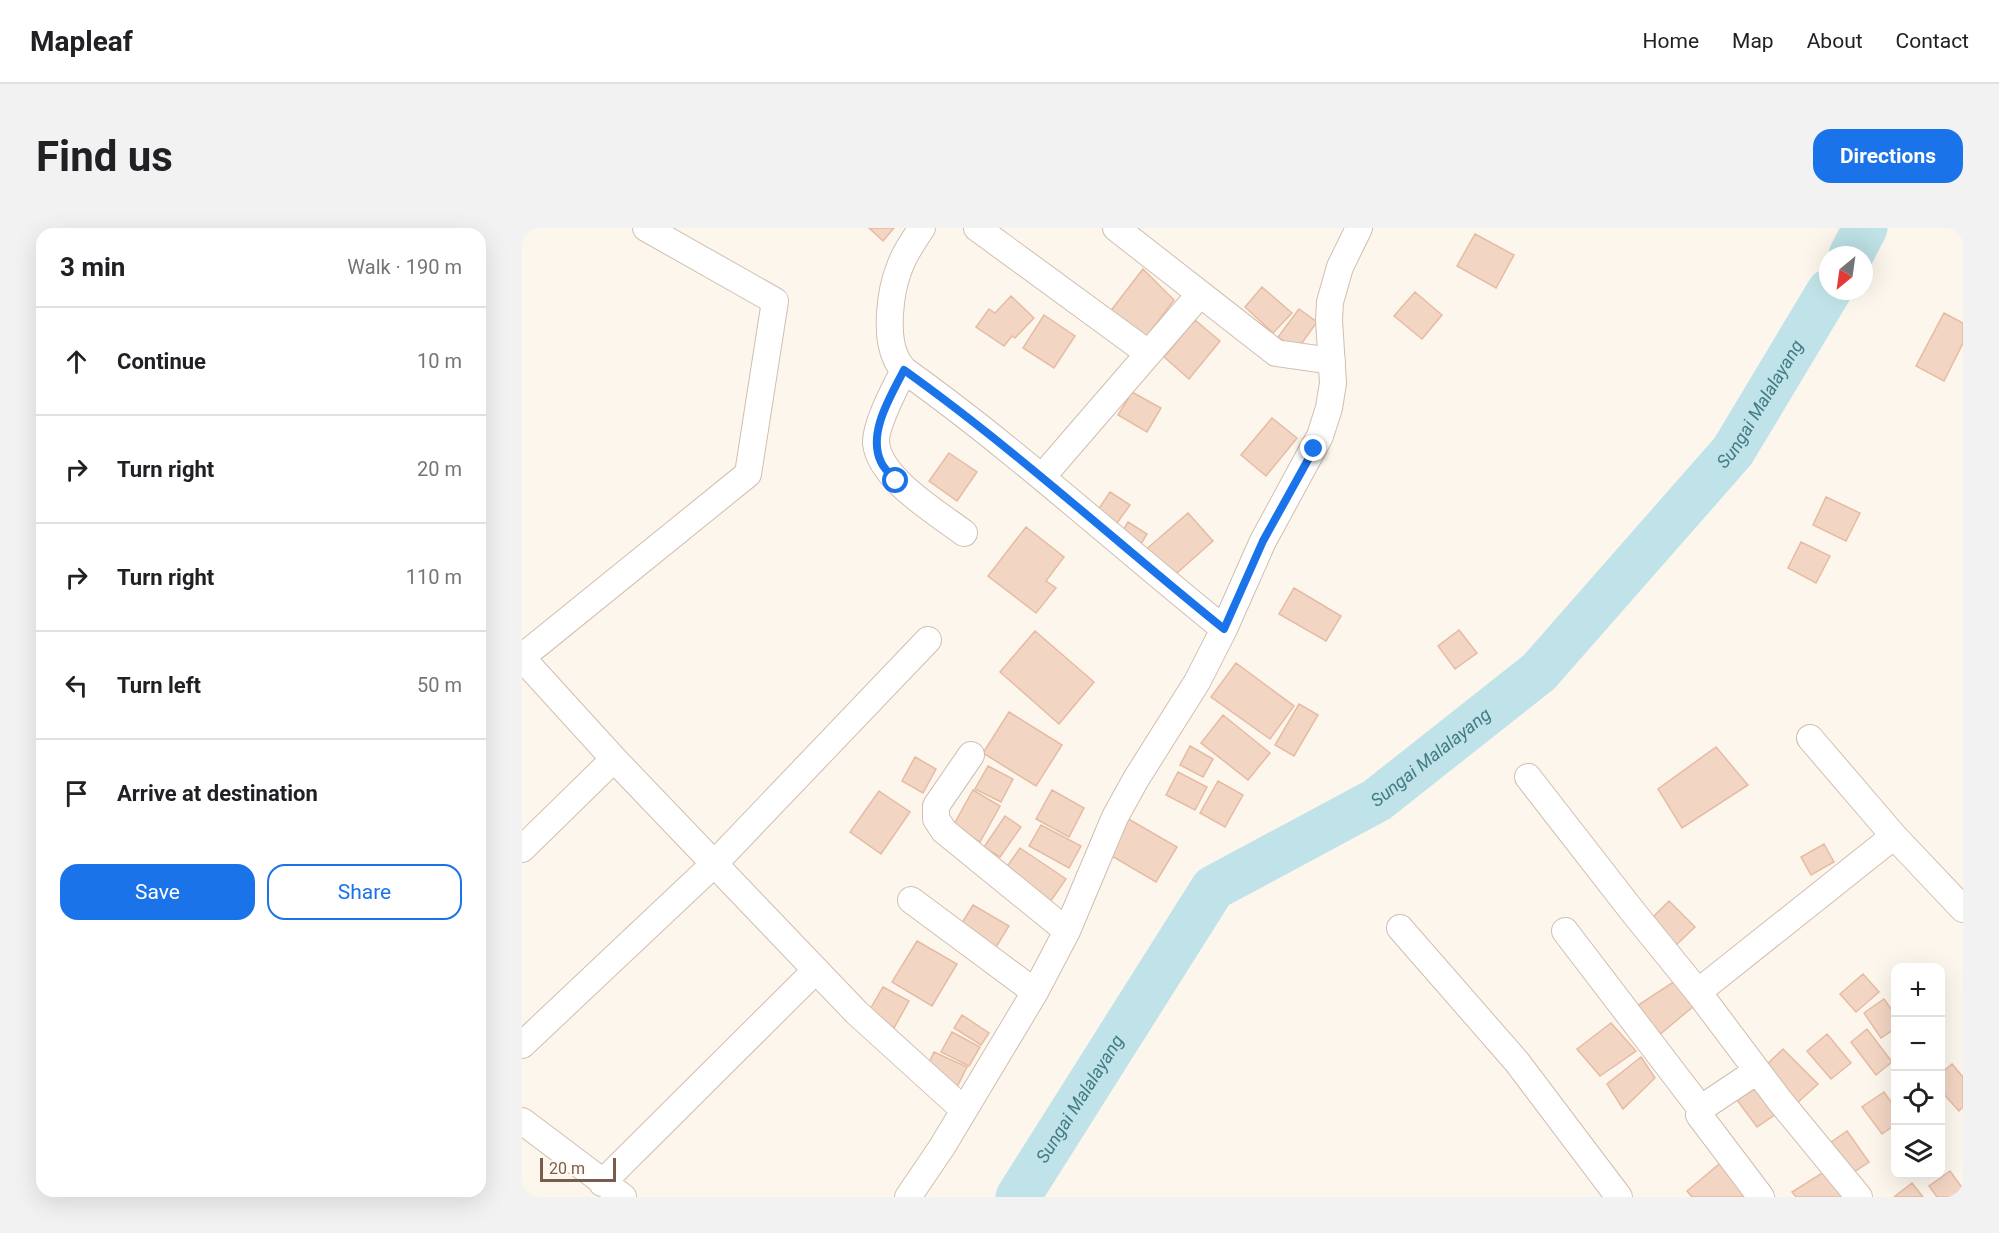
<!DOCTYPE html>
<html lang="en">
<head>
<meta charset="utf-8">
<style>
	:root { --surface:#fff; --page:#f2f2f2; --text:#202124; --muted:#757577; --line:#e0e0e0; --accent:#1a73e8 }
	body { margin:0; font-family:Roboto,sans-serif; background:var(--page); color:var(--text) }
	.controls { position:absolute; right:18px; bottom:18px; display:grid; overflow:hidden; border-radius:12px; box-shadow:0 6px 24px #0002 }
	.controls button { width:54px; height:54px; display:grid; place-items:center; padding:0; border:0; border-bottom:2px solid var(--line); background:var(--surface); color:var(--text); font:30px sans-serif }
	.compass { position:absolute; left:1297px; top:18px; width:54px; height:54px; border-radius:50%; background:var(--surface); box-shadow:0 6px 24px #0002; rotate:209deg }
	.scale { position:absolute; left:18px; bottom:15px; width:76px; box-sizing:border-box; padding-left:6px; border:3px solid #7a5c4d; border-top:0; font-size:16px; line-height:21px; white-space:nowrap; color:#7a5c4d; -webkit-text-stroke:4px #fffaf3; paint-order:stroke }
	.stop { position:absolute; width:18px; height:18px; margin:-14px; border:4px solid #1a73e8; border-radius:50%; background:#fff }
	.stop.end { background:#1a73e8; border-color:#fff; box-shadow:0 2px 6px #0008 }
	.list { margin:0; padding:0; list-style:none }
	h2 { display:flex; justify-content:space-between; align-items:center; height:78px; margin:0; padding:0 24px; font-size:26px }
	h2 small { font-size:20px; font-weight:400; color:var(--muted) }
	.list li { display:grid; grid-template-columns:39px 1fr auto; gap:18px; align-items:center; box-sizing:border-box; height:108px; padding:0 24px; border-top:2px solid var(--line) }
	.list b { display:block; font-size:22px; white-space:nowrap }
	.list em { font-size:20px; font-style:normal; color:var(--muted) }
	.actions { display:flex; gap:12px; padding:18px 24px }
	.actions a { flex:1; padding:14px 0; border:2px solid var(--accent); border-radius:18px; text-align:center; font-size:21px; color:var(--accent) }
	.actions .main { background:var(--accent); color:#fff }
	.icon { flex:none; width:33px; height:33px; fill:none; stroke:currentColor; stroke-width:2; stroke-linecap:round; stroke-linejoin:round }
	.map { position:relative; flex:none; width:1441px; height:969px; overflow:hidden; border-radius:18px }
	header { display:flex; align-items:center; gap:36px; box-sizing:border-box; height:84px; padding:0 30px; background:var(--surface); border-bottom:2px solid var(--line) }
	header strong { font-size:28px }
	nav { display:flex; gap:33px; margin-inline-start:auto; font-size:21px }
	.intro { display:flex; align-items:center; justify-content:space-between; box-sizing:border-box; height:144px; padding:0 36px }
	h1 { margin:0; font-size:42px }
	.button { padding:15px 27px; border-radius:18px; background:var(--accent); color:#fff; font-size:21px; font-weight:700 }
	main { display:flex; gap:36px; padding:0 36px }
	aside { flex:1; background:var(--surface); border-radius:18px; box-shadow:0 6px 24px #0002 }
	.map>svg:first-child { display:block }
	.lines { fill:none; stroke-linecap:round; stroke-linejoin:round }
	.river { stroke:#bfe3e8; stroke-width:45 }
	.building { fill:#f3d5c3; stroke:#e6bba3; stroke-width:1.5 }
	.street-casing { stroke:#d1beb0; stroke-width:28 }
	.street { stroke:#fff; stroke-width:26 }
	.route { stroke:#1a73e8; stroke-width:8 }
	.labels { text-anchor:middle; stroke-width:4.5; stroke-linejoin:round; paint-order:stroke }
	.water-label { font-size:18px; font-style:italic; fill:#437c86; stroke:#fffaf3 }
</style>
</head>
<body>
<header>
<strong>Mapleaf</strong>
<nav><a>Home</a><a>Map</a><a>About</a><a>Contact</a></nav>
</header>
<div class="intro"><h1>Find us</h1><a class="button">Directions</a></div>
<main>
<aside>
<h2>3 min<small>Walk · 190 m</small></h2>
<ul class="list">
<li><svg class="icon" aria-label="ahead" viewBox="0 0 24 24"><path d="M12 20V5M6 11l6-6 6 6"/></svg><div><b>Continue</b></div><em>10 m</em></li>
<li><svg class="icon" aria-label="right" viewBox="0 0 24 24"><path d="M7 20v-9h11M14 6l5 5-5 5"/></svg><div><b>Turn right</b></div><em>20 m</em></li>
<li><svg class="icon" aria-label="right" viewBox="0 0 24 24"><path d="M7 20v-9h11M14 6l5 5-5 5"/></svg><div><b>Turn right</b></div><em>110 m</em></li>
<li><svg class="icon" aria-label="left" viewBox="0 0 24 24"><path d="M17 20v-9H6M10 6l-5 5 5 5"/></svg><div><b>Turn left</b></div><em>50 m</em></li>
<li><svg class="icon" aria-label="arrive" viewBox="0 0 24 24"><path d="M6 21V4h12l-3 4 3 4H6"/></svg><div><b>Arrive at destination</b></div></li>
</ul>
<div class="actions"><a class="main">Save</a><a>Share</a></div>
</aside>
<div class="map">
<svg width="1441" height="969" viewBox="0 0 1441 969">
	<rect width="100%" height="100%" fill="#fdf6ec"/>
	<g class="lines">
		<g class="river">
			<path d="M1329 27 1343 0"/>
			<path id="s1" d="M496 969 691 660 855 572 1017 444 1211 223 1307 63"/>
		</g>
	</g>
	<path class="building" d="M347 0H372L361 13Z
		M953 6 992 27 974 60 935 38Z
		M621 41 652 72 625 108 587 85Z
		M740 59 770 85 751 105 723 79Z
		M893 64 920 87 900 111 872 88Z
		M489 68 512 90 493 110 490 108 482 118 454 99 467 81 473 85Z
		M777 81 795 94 775 122 756 109Z
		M1422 85 1441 95V115L1422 153 1394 138Z
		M522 87 553 108 532 140 501 120Z
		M673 92 698 113 667 151 642 129Z
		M610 164 639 180 625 204 596 187Z
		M750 190 775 210 744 248 719 227Z
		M427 225 455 244 435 273 407 253Z
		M588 264 608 277 595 295 576 282Z
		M1304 269 1338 285 1324 313 1291 297Z
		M666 285 691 313 647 352 621 324Z
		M606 294 625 306 616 321 597 309Z
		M504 299 542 329 524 353 534 360 514 385 466 348Z
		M1279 314 1308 328 1294 355 1266 340Z
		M772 360 819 388 804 413 757 386Z
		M937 402 955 425 933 441 916 418Z
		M513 403 572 454 537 496 478 444Z
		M714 435 772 478 748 511 689 469Z
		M777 476 796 487 772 528 753 517Z
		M487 484 540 517 514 558 461 525Z
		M701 487 748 525 726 552 679 515Z
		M668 518 691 531 681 549 658 537Z
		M1194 519 1226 557 1160 600 1136 561Z
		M393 529 414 541 401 565 380 553Z
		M466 538 491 551 479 574 453 561Z
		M656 544 685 559 673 582 644 567Z
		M696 553 721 567 703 599 678 585Z
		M451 562 478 578 458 614 431 598Z
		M530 562 562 580 547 609 514 591Z
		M357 563 388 584 359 626 328 604Z
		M483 588 499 599 478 629 462 619Z
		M603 589 655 619 634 654 583 624Z
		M519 597 559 618 547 640 507 618Z
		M1302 616 1312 634 1289 647 1279 629Z
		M498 620 544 651 528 674 482 643Z
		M1147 673 1173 699 1152 719 1126 694Z
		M451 677 487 698 471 724 435 703Z
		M395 713 435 736 410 778 370 754Z
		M1341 746 1357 764 1334 784 1318 766Z
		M1156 751 1173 777 1136 808 1115 778Z
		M361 759 387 773 372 800 346 785Z
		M1362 771 1374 788V800L1359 810 1342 785Z
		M440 787 467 805 459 817 432 800Z
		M1089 795 1114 823 1078 848 1055 821Z
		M1345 801 1370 834 1354 847 1329 814Z
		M430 804 458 819 447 838 419 824Z
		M1305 806 1329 835 1309 851 1285 823Z
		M1261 821 1296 856 1273 877 1239 842Z
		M412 824 445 839 435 859 403 843Z
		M1119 829 1133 850 1101 881 1085 856Z
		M1430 836 1441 849V879L1437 883 1418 862V846Z
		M1236 859 1254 886 1235 899 1215 872Z
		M1362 864 1374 881V896L1360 906 1340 879Z
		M1325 903 1347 934 1329 946 1308 915Z
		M1201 933 1223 969H1170L1165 963Z
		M1305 942 1327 969H1274L1270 964Z
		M1428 943 1441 961V969H1415L1407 958Z
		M1390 955 1401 969H1372Z"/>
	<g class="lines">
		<defs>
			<path id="street" d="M400 0C391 13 382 26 377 41 368 64 363 108 374 130 375 134 379 138 382 142 494 222 595 315 702 401
				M455 0 626 125
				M594 0 754 125 810 133
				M382 142C374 158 353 197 354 215 358 251 414 284 442 305
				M520 249 678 66
				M0 429 226 246 253 73 124 0
				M0 430 92 531 335 785 442 882
				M1288 510 1372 608 1441 681
				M449 527 414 578V591L422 603 545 703
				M1006 549 1111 684 1176 764 1258 873 1337 969
				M0 621 92 531
				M389 672 513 764
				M878 700 995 834 1097 969
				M1043 703 1179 881
				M1176 764 1372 608
				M0 817 192 636 406 412
				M1235 843 1181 879 1177 887 1239 969
				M0 893 101 969
				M80 955 294 742
				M386 969 420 919 513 764 545 703 593 589 614 551 675 454 702 401 741 313 798 208 807 180 811 155 807 92 808 74 818 39 837 0"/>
		</defs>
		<use href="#street" class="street-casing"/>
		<use href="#street" class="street"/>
	</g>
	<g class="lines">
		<path class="route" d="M374 253C369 247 362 241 359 234 345 205 369 168 382 142 494 222 595 315 702 401L741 313 792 221"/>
	</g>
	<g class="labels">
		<g class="water-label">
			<text dy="6" stroke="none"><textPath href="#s1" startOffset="1106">Sungai Malalayang</textPath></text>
			<text dy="6" stroke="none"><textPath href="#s1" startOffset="620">Sungai Malalayang</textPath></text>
			<text dy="6" stroke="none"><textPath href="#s1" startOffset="116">Sungai Malalayang</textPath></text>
		</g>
	</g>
</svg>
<div class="controls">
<button>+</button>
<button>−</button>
<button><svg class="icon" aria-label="locate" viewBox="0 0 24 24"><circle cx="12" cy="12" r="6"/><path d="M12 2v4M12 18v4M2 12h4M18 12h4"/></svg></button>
<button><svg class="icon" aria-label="layers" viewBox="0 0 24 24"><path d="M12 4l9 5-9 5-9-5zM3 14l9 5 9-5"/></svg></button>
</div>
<svg class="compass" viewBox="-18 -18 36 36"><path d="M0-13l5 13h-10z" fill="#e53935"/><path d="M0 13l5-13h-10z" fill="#757577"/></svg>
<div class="scale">20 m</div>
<div class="stop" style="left:374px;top:253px"></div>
<div class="stop end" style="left:792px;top:221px"></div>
</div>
</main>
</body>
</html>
